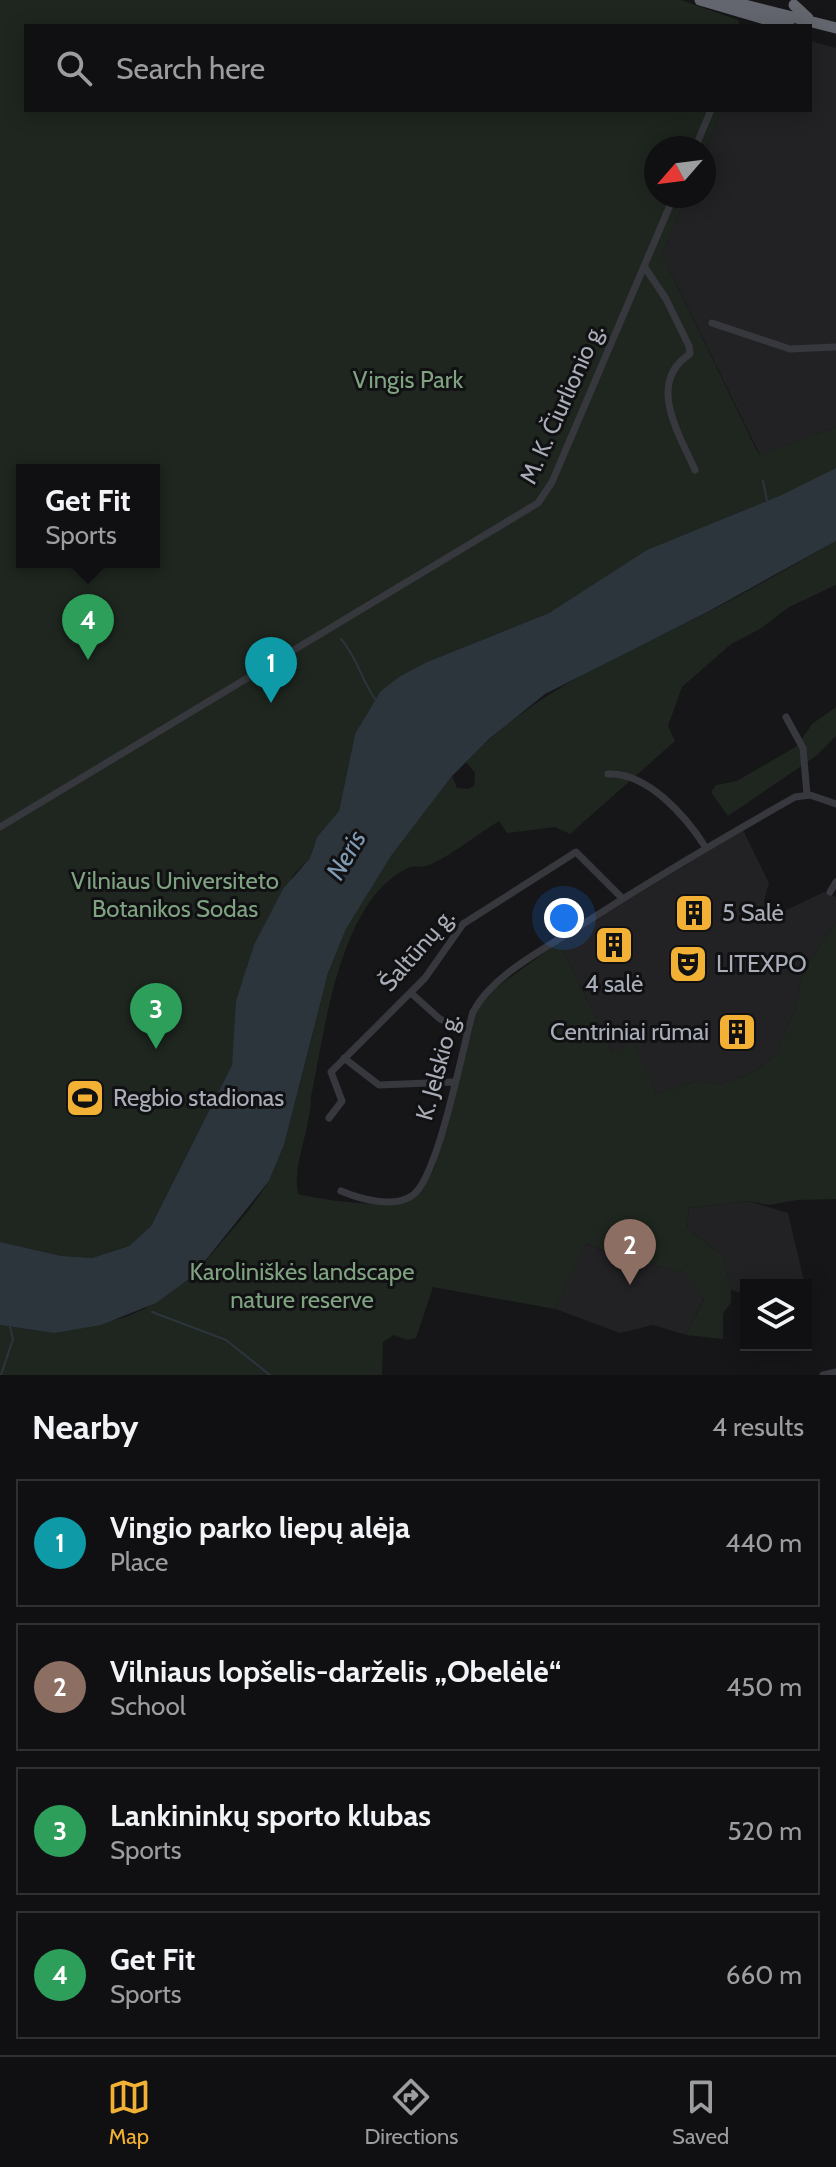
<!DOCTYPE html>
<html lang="en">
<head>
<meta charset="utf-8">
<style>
	:root { --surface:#101012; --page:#19191b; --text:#f1f3f6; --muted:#9c9d9f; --line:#303032; --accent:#f2b134 }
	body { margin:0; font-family:Cabin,sans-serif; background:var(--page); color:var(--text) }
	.controls { position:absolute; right:24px; bottom:24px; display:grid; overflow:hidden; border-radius:0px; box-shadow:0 4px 20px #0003 }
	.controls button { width:72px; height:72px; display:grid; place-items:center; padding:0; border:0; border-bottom:2px solid var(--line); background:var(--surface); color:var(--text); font:40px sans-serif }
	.compass { position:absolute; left:644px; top:136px; width:72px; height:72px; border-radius:50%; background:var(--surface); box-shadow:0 4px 20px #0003; rotate:242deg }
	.you { position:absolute; left:564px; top:918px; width:28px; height:28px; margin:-20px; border:6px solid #fff; border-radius:50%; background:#1a73e8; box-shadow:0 0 0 12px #1a73e833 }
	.badge { display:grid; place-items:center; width:52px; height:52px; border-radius:50%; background:var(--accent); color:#fff; font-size:26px; font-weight:700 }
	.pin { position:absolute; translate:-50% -66px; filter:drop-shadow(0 2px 4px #0008) }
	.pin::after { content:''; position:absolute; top:42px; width:28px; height:24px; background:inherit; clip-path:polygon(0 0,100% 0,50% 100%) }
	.popup { position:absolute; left:16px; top:464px; width:144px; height:104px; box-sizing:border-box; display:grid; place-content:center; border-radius:0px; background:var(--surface); filter:drop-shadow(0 2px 6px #0005); font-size:26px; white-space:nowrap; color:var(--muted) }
	.popup b { font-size:30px; color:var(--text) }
	.popup::after { content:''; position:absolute; left:50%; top:100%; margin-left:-16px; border:16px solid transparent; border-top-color:var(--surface) }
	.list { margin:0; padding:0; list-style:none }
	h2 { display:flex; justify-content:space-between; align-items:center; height:104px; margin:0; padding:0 32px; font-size:34px }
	h2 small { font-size:26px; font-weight:400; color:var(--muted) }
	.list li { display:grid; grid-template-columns:52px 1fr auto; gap:24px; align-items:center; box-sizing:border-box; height:128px; margin:0 16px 16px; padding:0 16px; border:2px solid var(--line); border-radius:0px }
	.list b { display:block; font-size:30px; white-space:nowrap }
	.list p { margin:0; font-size:26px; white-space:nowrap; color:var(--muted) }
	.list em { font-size:26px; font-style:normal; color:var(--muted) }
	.icon { flex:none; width:44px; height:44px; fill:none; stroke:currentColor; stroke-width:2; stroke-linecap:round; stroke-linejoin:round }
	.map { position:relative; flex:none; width:836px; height:1375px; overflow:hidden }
	.search { position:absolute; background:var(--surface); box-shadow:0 4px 20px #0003; left:24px; right:24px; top:24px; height:88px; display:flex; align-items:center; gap:20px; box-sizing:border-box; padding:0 28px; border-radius:0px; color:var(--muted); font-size:30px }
	.sheet { height:680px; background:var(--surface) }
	nav { display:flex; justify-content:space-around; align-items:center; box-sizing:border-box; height:112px; border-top:2px solid var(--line); background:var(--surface); font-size:22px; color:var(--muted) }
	nav a { display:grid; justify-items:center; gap:4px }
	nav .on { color:var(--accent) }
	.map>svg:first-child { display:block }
	.built { fill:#222225 }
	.green { fill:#1e261f; fill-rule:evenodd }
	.water { fill:#2c353c }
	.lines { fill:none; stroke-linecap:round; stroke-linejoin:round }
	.stream { stroke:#2c353c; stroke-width:2 }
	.minor { stroke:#37383d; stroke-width:7 }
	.highway { stroke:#63666e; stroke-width:11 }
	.labels { text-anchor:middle; stroke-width:6; stroke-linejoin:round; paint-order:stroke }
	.park-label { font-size:24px; fill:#7fa381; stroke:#111113 }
	.street-label { font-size:24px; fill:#a8adb8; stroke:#111113 }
	.poi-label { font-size:24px; fill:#a8adb8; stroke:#111113; text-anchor:start }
	.water-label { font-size:26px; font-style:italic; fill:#7f9bb3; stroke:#111113 }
</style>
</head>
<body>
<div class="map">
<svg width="836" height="1375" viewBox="0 0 836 1375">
	<rect width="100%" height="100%" fill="#161618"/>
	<path class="built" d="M810 41 836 48V427L760 455 662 255 686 196H704V153L722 110H810Z
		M743 830 769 883 764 900 772 917 824 892 836 897V922L803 971 796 1007 775 1056 754 1072 719 1085 696 1081 656 1094 633 1043 612 1052 559 942Z
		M748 1201 788 1213 804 1281 787 1285H746V1304L742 1293 731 1290 724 1257 687 1228 689 1208Z
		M585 1243 622 1258 684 1272 704 1298 686 1335 653 1325 620 1333 555 1309Z"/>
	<path class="green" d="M0 0H681L738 20 740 26H26V110H722L704 153V148H656V196H686L662 255 759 455 836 427V468L779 496 648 550 549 613 427 662 380 692 355 734 339 811 317 837 310 858 294 874 251 958 232 1065 151 1226 129 1246 92 1258 62 1256 0 1242ZM22 470H154V562H22Z
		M836 541V585L789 607 760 629 731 644 682 687 668 726 675 741 570 834 555 827 507 833 499 821C479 833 447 859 426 866 420 868 413 865 408 868 339 900 325 1031 311 1097 311 1130 292 1163 298 1194 316 1199 383 1208 398 1202 413 1197 426 1182 434 1169L477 1011 486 995 559 942 612 1052 633 1042 656 1094 696 1081 719 1085 754 1072 775 1056 796 1007 803 971 836 922V1199L797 1200 769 1205 748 1201 689 1208 687 1228 724 1257 731 1290V1302L723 1314V1339L686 1335 704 1299 684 1272 622 1258 586 1243 555 1309 433 1287 416 1338 407 1340 394 1335 383 1342 382 1375H0V1325L54 1333 126 1317 146 1308 193 1276 249 1210 269 1181 284 1145 328 973 346 929 391 856 452 776 457 788 468 789 474 786 475 773 466 762C535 690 621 655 708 612 751 590 793 565 836 541Z
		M836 707V736L816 756 728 816 711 792 716 785 737 781 797 746 812 724Z"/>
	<path class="water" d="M836 468V541L711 610 545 694 489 739 452 776 391 856 346 929 328 973 284 1145 269 1181 193 1276 156 1303 101 1325 54 1333 0 1325V1242L62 1256 92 1258 129 1246 151 1226 232 1065 236 1001 254 945 283 889 310 858 317 837 339 811 355 734 380 692 399 677 427 662 549 613 647 550 779 496Z"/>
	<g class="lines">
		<path class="stream" d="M763 481 767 500
			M341 639C357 657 361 679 375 699
			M152 1312 226 1340 270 1375
			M1 1375 13 1339 10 1327"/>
		<path class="minor" d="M695 148 711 110
			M644 266 666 299 689 346 690 354C646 382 679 434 695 470
			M712 323 790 349 836 347
			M786 717 803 748 807 795
			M608 774C647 772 686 816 706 848
			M0 827 538 503 552 482 674 196
			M830 892 836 882
			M411 993 440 1019 467 1033
			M344 1058 379 1085 453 1082
			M329 1118 342 1101 331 1072 425 978 463 924 576 852 622 898
			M341 1191C360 1199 394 1209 413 1195 439 1175 462 1049 473 1012 491 977 539 952 572 931 645 884 719 840 795 797L810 795 836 804
			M823 1375 836 1372"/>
		<path class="highway" d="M700 0 789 26
			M725 0 836 28
			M794 5 808 18"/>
	</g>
	<defs>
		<symbol id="building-square" viewBox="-11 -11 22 22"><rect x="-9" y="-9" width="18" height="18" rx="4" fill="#f2b134" stroke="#111113"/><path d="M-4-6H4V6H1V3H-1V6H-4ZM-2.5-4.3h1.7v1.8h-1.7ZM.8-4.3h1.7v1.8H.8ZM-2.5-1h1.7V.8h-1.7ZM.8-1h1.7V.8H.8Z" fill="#111"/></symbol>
		<symbol id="theatre-square" viewBox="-11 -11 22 22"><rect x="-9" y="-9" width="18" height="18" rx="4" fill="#f2b134" stroke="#111113"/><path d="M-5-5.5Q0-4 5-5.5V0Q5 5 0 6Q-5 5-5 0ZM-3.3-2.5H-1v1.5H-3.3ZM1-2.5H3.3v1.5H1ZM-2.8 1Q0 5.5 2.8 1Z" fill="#111"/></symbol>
		<symbol id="stadium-square" viewBox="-11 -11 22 22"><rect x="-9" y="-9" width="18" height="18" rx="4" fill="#f2b134" stroke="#111113"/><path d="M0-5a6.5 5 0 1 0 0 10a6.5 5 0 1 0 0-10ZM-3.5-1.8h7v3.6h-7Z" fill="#111"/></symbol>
	</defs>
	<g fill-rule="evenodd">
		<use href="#building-square" x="672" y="891" width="44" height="44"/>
		<use href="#building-square" x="592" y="923" width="44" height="44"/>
		<use href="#theatre-square" x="666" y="942" width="44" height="44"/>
		<use href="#building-square" x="715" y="1010" width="44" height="44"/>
		<use href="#stadium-square" x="63" y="1076" width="44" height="44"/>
	</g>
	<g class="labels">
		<g class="park-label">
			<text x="408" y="388">Vingis Park</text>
			<text x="175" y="889">Vilniaus Universiteto<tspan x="175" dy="28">Botanikos Sodas</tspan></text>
			<text x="302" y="1280">Karoliniškės landscape<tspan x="302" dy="28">nature reserve</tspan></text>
		</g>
		<g class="street-label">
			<text transform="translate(562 404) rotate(-66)" y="8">M. K. Čiurlionio g.</text>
			<text transform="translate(417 950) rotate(-49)" y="8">Šaltūnų g.</text>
			<text transform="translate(438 1067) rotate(-75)" y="8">K. Jelskio g.</text>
		</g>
		<g class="poi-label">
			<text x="722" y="921">5 Salė</text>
			<text x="716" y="972">LITEXPO</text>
			<text x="614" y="992" text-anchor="middle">4 salė</text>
			<text x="709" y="1040" text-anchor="end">Centriniai rūmai</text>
			<text x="113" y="1106">Regbio stadionas</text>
		</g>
		<g class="water-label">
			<text transform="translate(346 855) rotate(-60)" y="9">Neris</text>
		</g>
	</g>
</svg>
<div class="controls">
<button><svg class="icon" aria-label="layers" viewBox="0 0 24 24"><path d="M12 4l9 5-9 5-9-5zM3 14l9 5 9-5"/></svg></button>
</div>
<svg class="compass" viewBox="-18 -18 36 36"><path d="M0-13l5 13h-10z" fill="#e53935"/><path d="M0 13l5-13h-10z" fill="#9c9d9f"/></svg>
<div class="you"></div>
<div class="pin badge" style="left:271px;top:703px;background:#0f9aa8">1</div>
<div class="pin badge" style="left:630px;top:1285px;background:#8d6e63">2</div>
<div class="pin badge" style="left:156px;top:1049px;background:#2e9e5b">3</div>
<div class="pin badge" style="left:88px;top:660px;background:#2e9e5b">4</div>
<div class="popup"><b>Get Fit</b>Sports</div>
<div class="search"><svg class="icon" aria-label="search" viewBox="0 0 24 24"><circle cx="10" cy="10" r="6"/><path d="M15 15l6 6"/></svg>Search here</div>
</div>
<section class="sheet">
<h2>Nearby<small>4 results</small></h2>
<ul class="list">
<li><span class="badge" style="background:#0f9aa8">1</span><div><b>Vingio parko liepų alėja</b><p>Place</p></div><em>440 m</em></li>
<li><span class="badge" style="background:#8d6e63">2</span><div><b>Vilniaus lopšelis-darželis „Obelėlė“</b><p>School</p></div><em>450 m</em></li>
<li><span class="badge" style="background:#2e9e5b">3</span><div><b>Lankininkų sporto klubas</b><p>Sports</p></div><em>520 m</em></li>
<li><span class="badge" style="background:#2e9e5b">4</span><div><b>Get Fit</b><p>Sports</p></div><em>660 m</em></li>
</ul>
</section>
<nav>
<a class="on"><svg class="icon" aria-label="map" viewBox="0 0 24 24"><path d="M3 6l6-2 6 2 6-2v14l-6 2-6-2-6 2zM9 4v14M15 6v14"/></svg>Map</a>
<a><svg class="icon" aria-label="directions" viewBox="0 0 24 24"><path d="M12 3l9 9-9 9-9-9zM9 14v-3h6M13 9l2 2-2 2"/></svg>Directions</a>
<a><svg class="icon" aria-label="saved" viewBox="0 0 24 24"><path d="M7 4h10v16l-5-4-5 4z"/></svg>Saved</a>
</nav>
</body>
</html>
